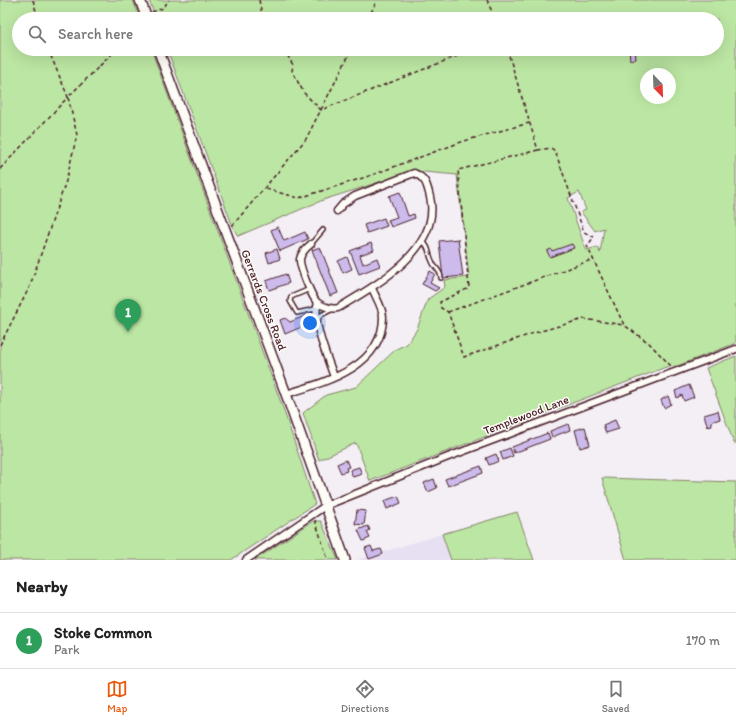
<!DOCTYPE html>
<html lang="en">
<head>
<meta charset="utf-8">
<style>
	:root { --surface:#fff; --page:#f2f2f2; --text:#222; --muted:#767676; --line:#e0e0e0; --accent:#ea580c }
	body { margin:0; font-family:Itim,sans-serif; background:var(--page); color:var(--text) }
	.compass { position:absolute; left:640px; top:68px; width:36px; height:36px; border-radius:50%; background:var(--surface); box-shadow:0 4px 16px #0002; rotate:157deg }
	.you { position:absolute; left:310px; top:323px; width:14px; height:14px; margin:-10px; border:3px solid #fff; border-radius:50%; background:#1a73e8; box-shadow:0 0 0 6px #1a73e833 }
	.badge { display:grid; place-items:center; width:26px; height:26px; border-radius:50%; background:var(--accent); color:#fff; font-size:13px; font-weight:700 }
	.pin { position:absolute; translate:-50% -33px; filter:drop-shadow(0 1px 2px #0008) }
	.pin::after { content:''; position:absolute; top:21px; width:14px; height:12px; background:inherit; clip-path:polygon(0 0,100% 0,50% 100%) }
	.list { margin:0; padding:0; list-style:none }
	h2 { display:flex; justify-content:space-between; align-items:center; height:52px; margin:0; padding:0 16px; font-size:17px }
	h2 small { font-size:13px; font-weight:400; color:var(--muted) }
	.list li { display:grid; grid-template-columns:26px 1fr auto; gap:12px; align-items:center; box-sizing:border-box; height:56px; padding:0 16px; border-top:1px solid var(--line) }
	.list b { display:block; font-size:15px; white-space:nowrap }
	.list p { margin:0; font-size:13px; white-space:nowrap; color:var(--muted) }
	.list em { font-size:13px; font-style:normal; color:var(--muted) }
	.icon { flex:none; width:22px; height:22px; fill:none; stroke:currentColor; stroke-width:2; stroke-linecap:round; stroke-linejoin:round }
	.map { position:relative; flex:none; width:736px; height:560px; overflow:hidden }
	.search { position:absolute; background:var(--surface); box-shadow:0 4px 16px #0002; left:12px; right:12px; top:12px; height:44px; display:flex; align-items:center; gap:10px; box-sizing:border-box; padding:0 14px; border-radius:22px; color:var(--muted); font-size:15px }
	.sheet { height:108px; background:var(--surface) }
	nav { display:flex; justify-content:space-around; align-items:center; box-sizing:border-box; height:56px; border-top:1px solid var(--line); background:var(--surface); font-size:11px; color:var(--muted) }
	nav a { display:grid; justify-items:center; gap:2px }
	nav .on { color:var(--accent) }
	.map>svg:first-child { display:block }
	.built { fill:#e7dff2 }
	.green { fill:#bce6a3; stroke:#838267; fill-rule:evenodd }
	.building { fill:#ccbbeb; stroke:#4a1f2b }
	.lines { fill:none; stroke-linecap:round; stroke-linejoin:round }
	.service-casing { stroke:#4a1f2b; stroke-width:6 }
	.minor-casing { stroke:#4a1f2b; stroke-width:9 }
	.secondary-casing { stroke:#4a1f2b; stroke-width:12 }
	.path { stroke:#4a1f2b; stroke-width:1.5; stroke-dasharray:4 3; stroke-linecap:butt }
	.service { stroke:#fdfcf7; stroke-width:3 }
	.minor { stroke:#fdfcf7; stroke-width:6 }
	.secondary { stroke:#fdfcf7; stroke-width:9 }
	.labels { text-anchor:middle; stroke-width:3; stroke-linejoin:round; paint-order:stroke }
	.street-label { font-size:12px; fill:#4a1f2b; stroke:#fdfcf7 }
</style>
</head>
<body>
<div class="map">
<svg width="736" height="560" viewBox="0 0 736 560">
	<rect width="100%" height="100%" fill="#f3eff5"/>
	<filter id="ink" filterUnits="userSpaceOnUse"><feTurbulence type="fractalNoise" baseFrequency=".025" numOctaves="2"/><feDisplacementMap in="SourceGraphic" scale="8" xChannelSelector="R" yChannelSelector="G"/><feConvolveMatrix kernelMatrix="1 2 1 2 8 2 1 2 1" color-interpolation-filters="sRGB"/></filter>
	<g filter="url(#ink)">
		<path class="built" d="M442 534 451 560H357Z"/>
		<path class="green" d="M0 0H133L140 19H19V49H151L283 408 315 504 231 560H0Z
			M149 0H736V343L677 366 666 367 370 481 356 443 319 460 303 413 326 395 356 387 396 349 407 344 417 329 428 299 445 287 444 280 469 277 457 175 414 171 323 200 238 236 233 227 167 49H717V19H156ZM646 74H670V98H646ZM579 192 586 210 581 212 595 231 604 228 600 253 598 247 586 250 568 198Z
			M736 356V443H734L706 368Z
			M602 478 736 482V560H626Z
			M517 512 534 560H451L442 534Z
			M313 521H321L338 560H255Z"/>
		<path class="building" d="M629 49H635L636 59 630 60Z
			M400 192 408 216 414 214 415 218 391 227 388 220 397 217 389 196Z
			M384 218 387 226 367 233 364 225Z
			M278 227 284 241 305 232 308 239 280 251 271 230Z
			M458 239 463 276 443 278 439 241Z
			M371 243 374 250 360 255 363 264 377 258 380 266 359 274 350 251Z
			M572 244 574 248 550 257 547 251 551 249 552 251Z
			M320 247 338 293 330 296 312 250Z
			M277 249 280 259 269 263 266 253Z
			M347 257 352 269 343 273 338 261Z
			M430 271 435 274 430 283 439 288 435 291 422 284Z
			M286 274 289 283 269 290 266 281Z
			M307 315 311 323 285 334 280 320 285 318 290 322Z
			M689 385 694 397 684 401 682 395 677 398 675 391Z
			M668 396 671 404 664 408 661 400Z
			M718 411 720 419 711 422 712 426 708 427 704 415Z
			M615 420 619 429 606 433 603 425Z
			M568 424 570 430 552 437 550 431Z
			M585 427 590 445 580 448 575 430Z
			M548 433 550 439 514 453 512 447Z
			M510 448 513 456 503 460 500 452Z
			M496 454 499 461 489 465 486 458Z
			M346 460 349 467 346 468 347 471 341 473 337 464Z
			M481 466 483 473 448 486 445 479Z
			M359 467 362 474 353 477 350 470Z
			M434 479 437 488 428 492 424 483Z
			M398 496 401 503 387 509 384 501Z
			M357 510 366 511 364 525 355 524Z
			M368 526 370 530 367 532 370 538 363 541 358 530Z
			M371 546 373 551 381 549 383 554 369 559 365 548Z"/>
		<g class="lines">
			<defs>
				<path id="service" d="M422 241C430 247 428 253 432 261 434 268 441 270 441 278
					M311 244 323 230
					M310 289 291 297 290 301 297 313 315 309
					M318 319 321 315 333 309"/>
				<path id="minor" d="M311 244C306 248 301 253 300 259 299 265 312 299 318 303 322 306 332 310 338 308 375 286 442 249 430 197 427 185 426 178 414 173L355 196 343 204 337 211
					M318 303C311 321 328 359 334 377
					M286 394C326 382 383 367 383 317 383 308 375 296 372 288
					M246 560 325 506 448 457 736 349"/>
				<path id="secondary" d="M140 0 147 19
					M158 49 286 394 345 560"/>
			</defs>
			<use href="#service" class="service-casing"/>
			<use href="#minor" class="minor-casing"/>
			<use href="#secondary" class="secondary-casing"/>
			<path class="path" d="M33 0 38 19
				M259 0 262 15 265 19
				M487 0 495 19
				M152 12 163 8 169 0
				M368 19 377 0
				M284 49 293 65 292 71 304 93 321 110 475 49
				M507 49 538 150 551 148 555 151 584 232 594 237 587 246 624 325 649 343 671 366
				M538 150 458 170 469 288 440 302 441 308 448 312 464 357 534 333 584 319 624 325
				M0 169 68 97 48 49
				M266 189 299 198 369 176 464 141 529 123
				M232 226 306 139 352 49
				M448 312 594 259
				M0 345 30 286 66 181 77 135 68 97 117 49
				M315 520 328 560"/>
			<use href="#service" class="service"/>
			<use href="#minor" class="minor"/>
			<use href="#secondary" class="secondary"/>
		</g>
	</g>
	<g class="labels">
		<g class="street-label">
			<text transform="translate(264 300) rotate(69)" y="4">Gerrards Cross Road</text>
			<text transform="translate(526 415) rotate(-21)" y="4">Templewood Lane</text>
		</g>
	</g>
</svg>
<svg class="compass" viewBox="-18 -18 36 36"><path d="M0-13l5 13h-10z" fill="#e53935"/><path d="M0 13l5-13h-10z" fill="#767676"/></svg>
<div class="you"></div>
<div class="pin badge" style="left:128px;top:332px;background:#2e9e5b">1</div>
<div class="search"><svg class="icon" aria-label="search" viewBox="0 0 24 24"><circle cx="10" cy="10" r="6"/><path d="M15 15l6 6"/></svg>Search here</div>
</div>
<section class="sheet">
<h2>Nearby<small></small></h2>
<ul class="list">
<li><span class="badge" style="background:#2e9e5b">1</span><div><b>Stoke Common</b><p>Park</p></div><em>170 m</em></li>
</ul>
</section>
<nav>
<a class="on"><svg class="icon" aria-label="map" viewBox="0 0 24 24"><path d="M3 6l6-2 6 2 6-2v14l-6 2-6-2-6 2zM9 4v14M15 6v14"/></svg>Map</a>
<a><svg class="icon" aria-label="directions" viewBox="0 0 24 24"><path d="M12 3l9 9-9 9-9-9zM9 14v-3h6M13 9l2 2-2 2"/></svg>Directions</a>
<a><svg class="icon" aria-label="saved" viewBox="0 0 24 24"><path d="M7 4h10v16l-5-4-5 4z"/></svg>Saved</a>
</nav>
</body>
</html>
